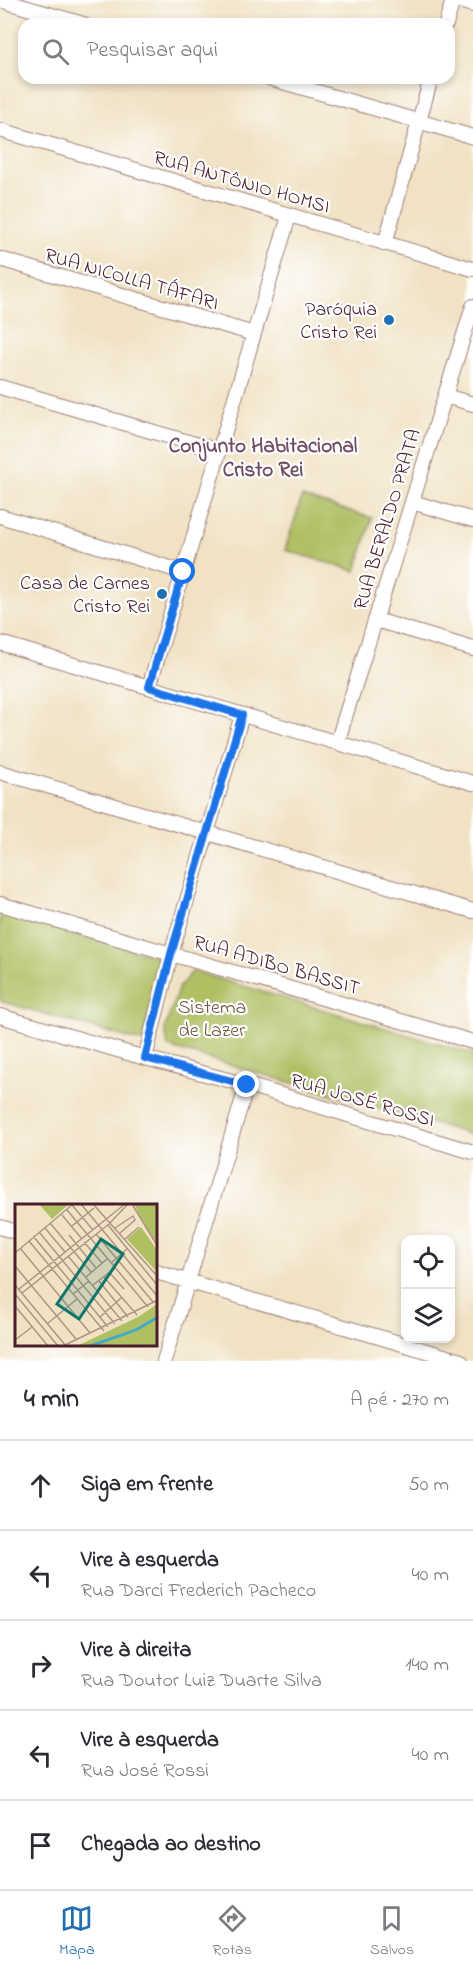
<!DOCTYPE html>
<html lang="pt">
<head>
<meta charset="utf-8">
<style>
	:root { --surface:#fff; --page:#f2f2f3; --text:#2b2b33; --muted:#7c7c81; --line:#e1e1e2; --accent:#1f6fb2 }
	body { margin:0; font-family:"Indie Flower",sans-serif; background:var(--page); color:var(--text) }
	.controls { position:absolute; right:18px; bottom:18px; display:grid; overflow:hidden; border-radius:12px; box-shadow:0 3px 9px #0003 }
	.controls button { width:54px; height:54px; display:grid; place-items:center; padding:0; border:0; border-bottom:2px solid var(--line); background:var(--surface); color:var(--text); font:30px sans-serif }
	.stop { position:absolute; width:18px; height:18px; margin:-14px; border:4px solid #1a73e8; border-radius:50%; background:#fff }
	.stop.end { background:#1a73e8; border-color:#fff; box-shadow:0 2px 6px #0008 }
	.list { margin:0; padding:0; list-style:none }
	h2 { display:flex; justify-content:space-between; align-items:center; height:78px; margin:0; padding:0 24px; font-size:26px }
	h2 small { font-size:20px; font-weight:400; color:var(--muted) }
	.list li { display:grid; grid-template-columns:39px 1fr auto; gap:18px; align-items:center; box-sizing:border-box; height:90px; padding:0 24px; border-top:2px solid var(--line) }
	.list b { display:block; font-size:22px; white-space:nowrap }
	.list p { margin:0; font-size:20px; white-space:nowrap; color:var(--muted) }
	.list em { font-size:20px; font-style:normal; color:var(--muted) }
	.icon { flex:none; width:33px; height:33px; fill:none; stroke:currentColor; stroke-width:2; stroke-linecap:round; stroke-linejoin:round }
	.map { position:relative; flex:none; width:473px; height:1361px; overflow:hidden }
	.search { position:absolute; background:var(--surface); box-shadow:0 3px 9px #0003; left:18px; right:18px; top:18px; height:66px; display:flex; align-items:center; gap:15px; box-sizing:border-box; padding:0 21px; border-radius:18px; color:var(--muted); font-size:22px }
	.sheet { height:528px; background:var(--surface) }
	nav { display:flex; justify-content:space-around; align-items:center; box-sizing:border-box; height:84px; border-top:2px solid var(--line); background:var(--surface); font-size:16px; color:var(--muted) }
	nav a { display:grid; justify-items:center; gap:3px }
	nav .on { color:var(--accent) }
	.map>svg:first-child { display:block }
	.park { fill:#afc063; stroke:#7c7047; stroke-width:1.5 }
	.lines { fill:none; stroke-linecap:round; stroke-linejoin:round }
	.street-casing { stroke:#9e8078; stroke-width:16 }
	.street { stroke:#fff; stroke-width:14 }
	.route { stroke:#1a73e8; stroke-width:8 }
	.poi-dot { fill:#1f6fb2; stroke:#fff; stroke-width:2 }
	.labels { text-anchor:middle; stroke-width:4.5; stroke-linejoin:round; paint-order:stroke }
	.street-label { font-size:20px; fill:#4a1f2b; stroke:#fff }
	.poi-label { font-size:20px; fill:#4a1f2b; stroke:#fff; text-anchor:end }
	.park-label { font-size:20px; fill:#6d573f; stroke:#fff }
	.neighbourhood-label { font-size:21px; font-weight:bold; fill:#704c65; stroke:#fff }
	.inset-river { fill:none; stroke:#45abc5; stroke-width:3 }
	.inset-road { fill:none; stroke:#ae9487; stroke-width:1.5 }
	.view { fill:#0f766e; fill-opacity:0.15; stroke:#0f766e; stroke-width:3 }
	.inset-edge { fill:none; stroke:#4a1f2b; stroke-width:3 }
</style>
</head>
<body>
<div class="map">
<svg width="473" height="1361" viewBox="0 0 473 1361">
	<rect width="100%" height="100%" fill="#fff"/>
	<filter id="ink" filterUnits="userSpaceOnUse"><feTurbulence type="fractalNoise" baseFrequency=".0167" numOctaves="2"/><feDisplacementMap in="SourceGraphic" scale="12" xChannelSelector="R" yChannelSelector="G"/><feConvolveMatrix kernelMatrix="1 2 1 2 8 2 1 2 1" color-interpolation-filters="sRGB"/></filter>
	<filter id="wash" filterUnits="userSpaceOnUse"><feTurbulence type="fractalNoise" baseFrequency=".008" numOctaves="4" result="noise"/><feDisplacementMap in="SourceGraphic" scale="24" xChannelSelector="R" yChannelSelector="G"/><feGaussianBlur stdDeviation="1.35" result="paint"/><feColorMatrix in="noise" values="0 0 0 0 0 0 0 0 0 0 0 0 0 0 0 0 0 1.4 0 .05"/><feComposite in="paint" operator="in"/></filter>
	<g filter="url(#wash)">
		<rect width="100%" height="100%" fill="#f1e2c4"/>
		<path class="park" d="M302 497 372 518 356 571 285 550Z
			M0 912 162 958 142 1042 0 1001Z
			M193 971 473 1054V1135L168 1047 165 1028 179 987Z"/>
	</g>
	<g filter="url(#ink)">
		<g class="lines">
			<defs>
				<path id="street" d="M0 0 83 24
					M455 0 473 5
					M446 24 453 0
					M269 78 473 137
					M0 130 473 269
					M385 244 431 78
					M0 259 254 334
					M0 387 219 451
					M445 396 473 404
					M412 502 473 520
					M0 516 183 572
					M376 620 473 649
					M0 643 473 783
					M149 687 289 216
					M337 743 473 306
					M0 772 473 911
					M0 904 473 1042
					M0 1016 145 1058 247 1085 473 1152
					M145 1058 171 954 242 715
					M0 1227 16 1232
					M156 1272 461 1361
					M164 1361 247 1085"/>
			</defs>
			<use href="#street" class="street-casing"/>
			<use href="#street" class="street"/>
		</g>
	</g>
	<g class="lines" filter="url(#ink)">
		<path class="route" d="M183 572 149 687 242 715 171 954 145 1058 247 1085"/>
	</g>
	<g class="poi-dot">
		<circle cx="389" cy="320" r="6"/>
		<circle cx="162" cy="594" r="6"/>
	</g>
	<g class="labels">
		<g class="street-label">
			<text transform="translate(242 181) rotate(16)" y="7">RUA ANTÔNIO HOMSI</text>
			<text transform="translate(132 278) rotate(16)" y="7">RUA NICOLLA TÁFARI</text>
			<text transform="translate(386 519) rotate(-73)" y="7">RUA BERALDO PRATA</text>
			<text transform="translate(277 964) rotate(16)" y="7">RUA ADIBO BASSIT</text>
			<text transform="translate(363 1099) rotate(16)" y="7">RUA JOSÉ ROSSI</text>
		</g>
		<g class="poi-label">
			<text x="377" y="315">Paróquia<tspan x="377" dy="23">Cristo Rei</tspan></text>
			<text x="150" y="589">Casa de Carnes<tspan x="150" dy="23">Cristo Rei</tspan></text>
		</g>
		<g class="park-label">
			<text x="212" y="1013">Sistema<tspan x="212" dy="23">de Lazer</tspan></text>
		</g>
		<g class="neighbourhood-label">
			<text x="263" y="452">Conjunto Habitacional<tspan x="263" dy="24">Cristo Rei</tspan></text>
		</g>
	</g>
	<g transform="translate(15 1204)">
		<rect width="142" height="142" fill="#f1e2c4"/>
		<path d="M24 0H54L37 15ZM119 0H142V39L131 25ZM126 23 142 46V68L112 35ZM142 100V142H62L123 113Z" fill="#afc063"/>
		<path class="inset-river" d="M75 142 121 126 143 113"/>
		<path class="inset-road" d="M66 0 143 93M78 0 143 73M117 0 143 43M57 1 78 26M52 6 133 103M47 11 67 35M35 19 76 68M93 21 143 82M57 22 79 4M30 24 50 48M100 24 118 12 120 16 105 29M24 28 100 120M81 30 139 99M54 31 81 64M18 32 93 123M110 35 124 23M14 37 89 127M69 38 87 59M5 44 75 129M0 49 58 0M53 52 107 117M96 59 112 45M0 62 61 135M94 68 109 85M71 73 92 55M89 73 122 111M84 77 113 113M0 81 51 142M78 81 100 64M4 85 110 0M7 89 94 20 113 0M0 90 43 142M58 90 74 77M0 102 33 142M85 113 106 94M32 120 62 95M0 136 17 123M50 141 143 96"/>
		<path class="view" d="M86 35 108 50 64 115 42 100Z"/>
		<rect width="142" height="142" class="inset-edge"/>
	</g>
</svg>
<div class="controls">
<button><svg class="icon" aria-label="locate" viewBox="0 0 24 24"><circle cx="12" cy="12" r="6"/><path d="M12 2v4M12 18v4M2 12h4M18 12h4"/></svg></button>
<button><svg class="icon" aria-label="layers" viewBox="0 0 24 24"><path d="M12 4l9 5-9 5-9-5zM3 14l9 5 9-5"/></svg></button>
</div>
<div class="stop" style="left:183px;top:572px"></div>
<div class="stop end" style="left:247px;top:1085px"></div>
<div class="search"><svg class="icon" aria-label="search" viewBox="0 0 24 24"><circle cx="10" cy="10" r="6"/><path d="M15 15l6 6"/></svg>Pesquisar aqui</div>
</div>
<section class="sheet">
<h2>4 min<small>A pé · 270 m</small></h2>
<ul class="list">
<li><svg class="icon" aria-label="ahead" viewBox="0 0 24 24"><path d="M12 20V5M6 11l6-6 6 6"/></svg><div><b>Siga em frente</b></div><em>50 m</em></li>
<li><svg class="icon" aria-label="left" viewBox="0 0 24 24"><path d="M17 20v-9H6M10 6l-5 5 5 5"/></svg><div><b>Vire à esquerda</b><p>Rua Darci Frederich Pacheco</p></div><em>40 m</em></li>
<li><svg class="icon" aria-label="right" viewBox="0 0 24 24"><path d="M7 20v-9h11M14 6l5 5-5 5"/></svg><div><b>Vire à direita</b><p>Rua Doutor Luiz Duarte Silva</p></div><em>140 m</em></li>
<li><svg class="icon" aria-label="left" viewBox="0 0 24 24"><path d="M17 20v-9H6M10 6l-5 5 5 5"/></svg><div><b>Vire à esquerda</b><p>Rua José Rossi</p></div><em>40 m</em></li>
<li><svg class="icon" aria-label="arrive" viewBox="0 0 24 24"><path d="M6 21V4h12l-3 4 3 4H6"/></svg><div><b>Chegada ao destino</b></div></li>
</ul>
</section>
<nav>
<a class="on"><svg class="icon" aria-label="map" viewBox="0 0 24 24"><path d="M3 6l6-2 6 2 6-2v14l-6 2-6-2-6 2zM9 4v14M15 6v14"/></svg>Mapa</a>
<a><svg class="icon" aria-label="directions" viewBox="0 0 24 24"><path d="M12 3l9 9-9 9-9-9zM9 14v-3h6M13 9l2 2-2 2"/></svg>Rotas</a>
<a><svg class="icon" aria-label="saved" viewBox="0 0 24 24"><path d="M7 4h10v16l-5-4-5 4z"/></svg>Salvos</a>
</nav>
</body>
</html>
